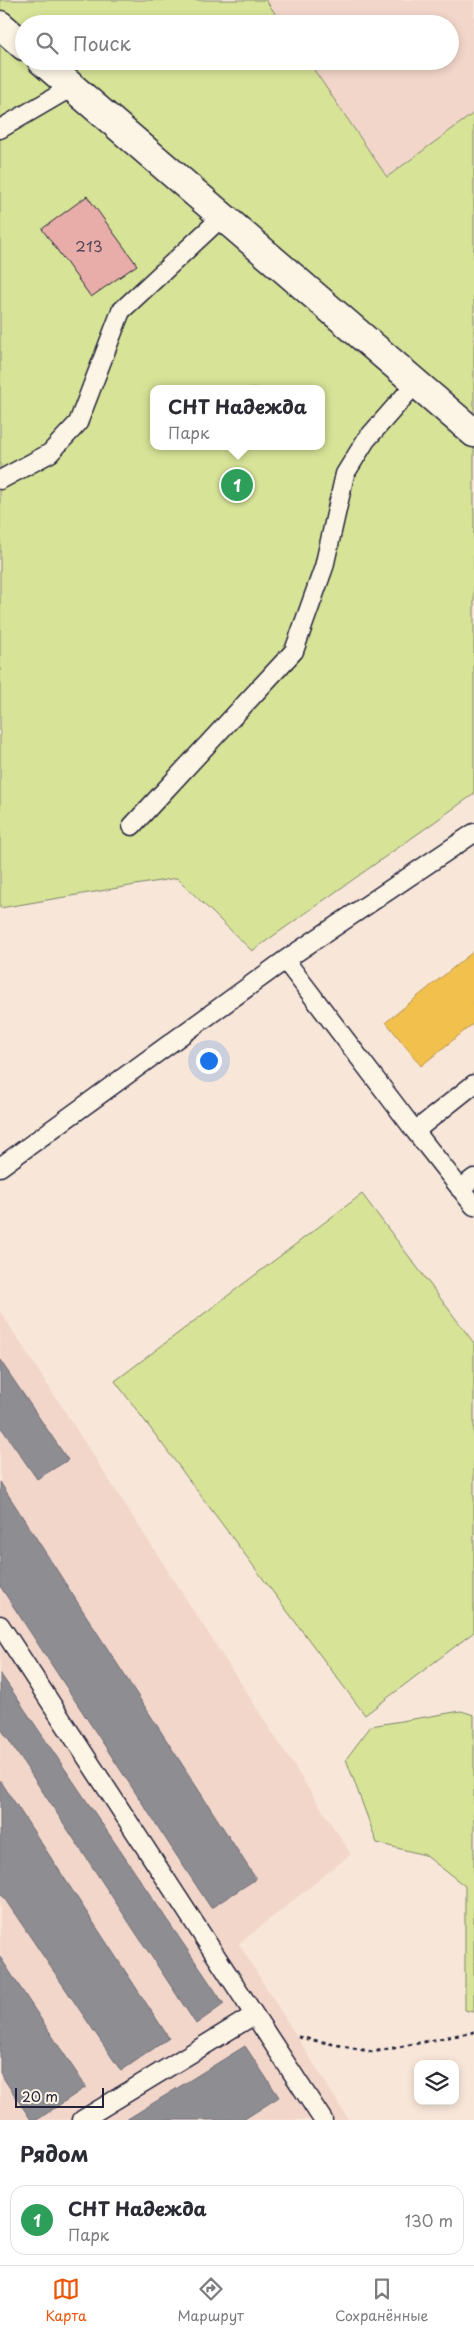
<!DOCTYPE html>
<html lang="ru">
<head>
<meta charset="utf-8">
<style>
	:root { --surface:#fff; --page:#f7f7f7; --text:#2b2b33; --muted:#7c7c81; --line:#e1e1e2; --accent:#ea580c }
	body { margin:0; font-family:"Playpen Sans",sans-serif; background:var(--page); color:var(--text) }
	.controls { position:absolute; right:15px; bottom:15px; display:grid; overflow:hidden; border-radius:10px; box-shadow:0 2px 8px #0003 }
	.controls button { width:45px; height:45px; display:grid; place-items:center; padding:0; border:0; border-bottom:1px solid var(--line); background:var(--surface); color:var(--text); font:25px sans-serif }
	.scale { position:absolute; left:15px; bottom:12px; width:89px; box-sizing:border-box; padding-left:5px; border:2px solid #22223b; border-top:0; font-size:14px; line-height:18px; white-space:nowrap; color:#22223b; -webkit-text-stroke:4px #fcf5e5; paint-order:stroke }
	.you { position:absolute; left:208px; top:1060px; width:18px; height:18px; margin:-12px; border:4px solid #fff; border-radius:50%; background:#1a73e8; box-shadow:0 0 0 8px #1a73e833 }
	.badge { display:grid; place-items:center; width:32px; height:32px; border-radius:50%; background:var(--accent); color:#fff; font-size:16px; font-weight:700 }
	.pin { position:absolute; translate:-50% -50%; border:2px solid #fff; box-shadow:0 1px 5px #0006 }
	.popup { position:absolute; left:150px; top:385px; width:175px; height:65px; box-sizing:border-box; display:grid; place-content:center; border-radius:10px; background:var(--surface); filter:drop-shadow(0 1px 4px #0005); font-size:16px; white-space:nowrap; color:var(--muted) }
	.popup b { font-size:19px; color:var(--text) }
	.popup::after { content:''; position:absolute; left:50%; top:100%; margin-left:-10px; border:10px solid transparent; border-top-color:var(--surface) }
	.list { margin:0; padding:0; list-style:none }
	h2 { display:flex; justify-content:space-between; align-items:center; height:65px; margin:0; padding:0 20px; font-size:21px }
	h2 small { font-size:16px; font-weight:400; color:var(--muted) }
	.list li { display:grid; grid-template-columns:32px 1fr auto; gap:15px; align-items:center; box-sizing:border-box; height:70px; margin:0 10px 10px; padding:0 10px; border:1px solid var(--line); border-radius:15px }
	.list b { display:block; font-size:19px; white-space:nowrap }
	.list p { margin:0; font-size:16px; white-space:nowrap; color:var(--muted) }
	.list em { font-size:16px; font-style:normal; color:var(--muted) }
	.icon { flex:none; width:28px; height:28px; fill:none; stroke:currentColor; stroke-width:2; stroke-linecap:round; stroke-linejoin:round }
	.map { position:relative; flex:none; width:474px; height:2120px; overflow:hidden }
	.search { position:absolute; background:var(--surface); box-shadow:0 2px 8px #0003; left:15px; right:15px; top:15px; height:55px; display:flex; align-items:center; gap:12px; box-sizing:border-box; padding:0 18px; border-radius:28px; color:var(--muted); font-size:19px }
	.sheet { height:145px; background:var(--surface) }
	nav { display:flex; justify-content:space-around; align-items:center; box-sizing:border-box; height:70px; border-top:1px solid var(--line); background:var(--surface); font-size:14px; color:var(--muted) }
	nav a { display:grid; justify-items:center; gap:2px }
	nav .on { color:var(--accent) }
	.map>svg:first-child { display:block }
	.built { fill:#f3d6ca }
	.green { fill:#d7e497; stroke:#7c8369; fill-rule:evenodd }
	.homes { fill:#f2c14e; stroke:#b49148 }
	.industry { fill:#8d8d92; stroke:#6d6d78 }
	.building { fill:#e8ada8; stroke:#22223b }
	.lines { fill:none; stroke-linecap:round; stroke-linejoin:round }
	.service-casing { stroke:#22223b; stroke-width:21 }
	.minor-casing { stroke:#22223b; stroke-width:31 }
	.path { stroke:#22223b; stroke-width:3; stroke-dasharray:4 4; stroke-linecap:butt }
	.service { stroke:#fcf5e5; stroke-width:18 }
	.minor { stroke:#fcf5e5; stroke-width:28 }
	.labels { text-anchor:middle; stroke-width:5; stroke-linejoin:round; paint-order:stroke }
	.number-label { font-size:15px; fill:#544556 }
</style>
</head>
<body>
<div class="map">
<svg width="474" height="2120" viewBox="0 0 474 2120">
	<rect width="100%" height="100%" fill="#f8e7d9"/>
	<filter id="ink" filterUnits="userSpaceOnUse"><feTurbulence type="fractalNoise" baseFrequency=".02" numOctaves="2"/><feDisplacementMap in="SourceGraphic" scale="10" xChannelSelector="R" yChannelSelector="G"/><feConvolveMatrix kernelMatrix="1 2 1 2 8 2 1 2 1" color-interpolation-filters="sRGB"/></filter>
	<g filter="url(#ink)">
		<path class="built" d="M266 0H474V113L387 177 308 61H450V24H282Z
			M0 1311 351 1854 239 1944 349 2120H0Z"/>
		<path class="green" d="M0 0H266L282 24H24V61H308L387 177 474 113V794L252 951 177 878 0 908ZM153 389H321V446H153Z
			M362 1194 474 1343V1632L365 1715 115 1381Z
			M461 1711 474 1715V2012L465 2010V1886L425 1855 377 1843 346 1759 371 1726Z"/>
		<path class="homes" d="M474 951V1023L421 1066 386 1022Z"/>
		<path class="industry" d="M0 1360 68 1460 37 1479 0 1426Z
			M0 1482 256 1879 211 1908 0 1586Z
			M0 1673 224 2004 196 2024 0 1727Z
			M0 1780 169 2038 121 2071 0 1892Z
			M0 1957 86 2087 37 2120H31L0 2073Z
			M245 2046 279 2097 243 2120H126Z"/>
		<path class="building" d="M87 196 137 265 91 297 42 229Z"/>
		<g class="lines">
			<defs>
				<path id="service" d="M0 129 72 87
					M0 480 50 453 78 423 121 311 223 216
					M132 826 294 651 324 567 345 474 366 440 416 383
					M285 960 415 1131 474 1084
					M415 1131 474 1206
					M0 1167 285 960 474 833
					M460 1189 474 1178
					M0 1625 323 2120
					M82 2120 254 2015"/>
				<path id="minor" d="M0 25 24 46
					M42 61 474 433"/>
			</defs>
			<use href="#service" class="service-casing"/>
			<use href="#minor" class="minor-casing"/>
			<path class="path" d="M298 2037 373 2052 474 2032"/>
			<use href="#service" class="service"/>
			<use href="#minor" class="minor"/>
		</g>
	</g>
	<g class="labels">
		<g class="number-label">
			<text x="89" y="252">213</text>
		</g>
	</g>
</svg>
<div class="controls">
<button><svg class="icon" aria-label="layers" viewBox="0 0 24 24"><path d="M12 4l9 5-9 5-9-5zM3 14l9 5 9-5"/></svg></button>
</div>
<div class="scale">20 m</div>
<div class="you"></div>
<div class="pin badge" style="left:237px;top:485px;background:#2e9e5b">1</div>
<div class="popup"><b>СНТ Надежда</b>Парк</div>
<div class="search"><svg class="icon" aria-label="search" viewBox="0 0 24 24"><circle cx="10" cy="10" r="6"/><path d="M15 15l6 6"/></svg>Поиск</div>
</div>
<section class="sheet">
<h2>Рядом<small></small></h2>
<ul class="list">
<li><span class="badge" style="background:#2e9e5b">1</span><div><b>СНТ Надежда</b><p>Парк</p></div><em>130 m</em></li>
</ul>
</section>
<nav>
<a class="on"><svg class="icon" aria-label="map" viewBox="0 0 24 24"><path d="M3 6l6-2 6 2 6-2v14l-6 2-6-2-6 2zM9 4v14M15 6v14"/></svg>Карта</a>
<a><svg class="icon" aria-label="directions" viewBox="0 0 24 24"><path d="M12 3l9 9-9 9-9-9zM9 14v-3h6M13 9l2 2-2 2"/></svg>Маршрут</a>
<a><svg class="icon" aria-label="saved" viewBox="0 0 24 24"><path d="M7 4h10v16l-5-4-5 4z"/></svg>Сохранённые</a>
</nav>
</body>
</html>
